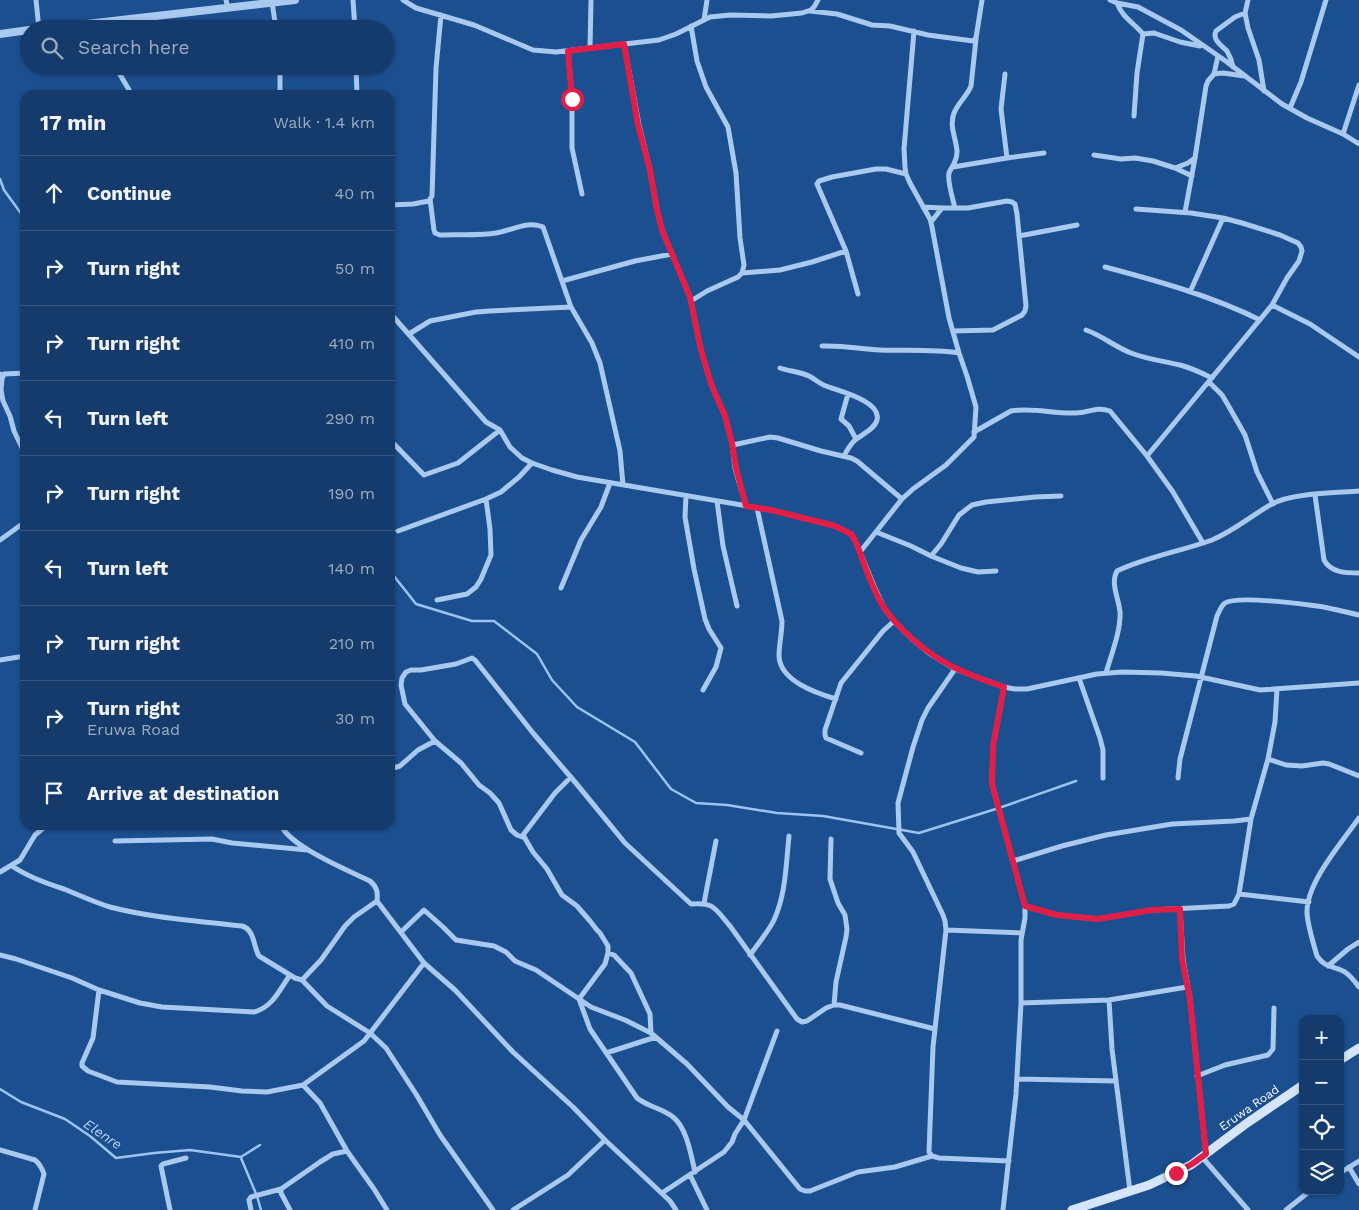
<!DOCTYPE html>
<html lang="en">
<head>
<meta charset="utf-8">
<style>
	:root { --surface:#143b6b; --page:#214673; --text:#f1f3f6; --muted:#9dadc1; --line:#33557e }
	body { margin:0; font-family:"Work Sans",sans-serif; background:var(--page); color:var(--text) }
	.controls { position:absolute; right:15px; bottom:15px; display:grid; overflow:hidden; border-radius:10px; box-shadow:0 1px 4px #0004 }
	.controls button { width:45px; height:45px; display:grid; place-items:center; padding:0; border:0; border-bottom:1px solid var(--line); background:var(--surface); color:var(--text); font:25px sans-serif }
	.stop { position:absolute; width:15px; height:15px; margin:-11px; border:4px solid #e11d48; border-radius:50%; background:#fff }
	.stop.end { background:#e11d48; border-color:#fff; box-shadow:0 1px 5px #0008 }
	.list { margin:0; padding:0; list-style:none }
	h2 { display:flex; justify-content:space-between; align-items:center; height:65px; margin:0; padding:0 20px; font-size:21px }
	h2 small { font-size:16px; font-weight:400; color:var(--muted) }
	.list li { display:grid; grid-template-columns:32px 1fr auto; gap:15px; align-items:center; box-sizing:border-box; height:75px; padding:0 20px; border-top:1px solid var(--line) }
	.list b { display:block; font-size:19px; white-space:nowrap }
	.list p { margin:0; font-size:16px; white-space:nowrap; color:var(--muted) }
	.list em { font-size:16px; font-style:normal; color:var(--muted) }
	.icon { flex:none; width:28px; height:28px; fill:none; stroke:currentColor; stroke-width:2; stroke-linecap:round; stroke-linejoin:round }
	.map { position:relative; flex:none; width:1359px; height:1210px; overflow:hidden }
	.search { position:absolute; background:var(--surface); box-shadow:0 1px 4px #0004; left:20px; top:20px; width:375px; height:55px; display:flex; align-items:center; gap:12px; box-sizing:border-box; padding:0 18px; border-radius:28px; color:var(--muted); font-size:19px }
	.panel { position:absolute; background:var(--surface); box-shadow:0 1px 4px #0004; left:20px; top:90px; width:375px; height:740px; border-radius:15px }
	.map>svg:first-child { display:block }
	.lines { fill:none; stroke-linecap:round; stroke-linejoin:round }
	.stream { stroke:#9cc4f0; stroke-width:2.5 }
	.minor { stroke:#a9c9ee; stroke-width:5 }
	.tertiary { stroke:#a9c9ee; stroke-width:8 }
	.secondary { stroke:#d6e6fa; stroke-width:9 }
	.route { stroke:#e11d48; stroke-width:6 }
	.labels { text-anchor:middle; stroke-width:5; stroke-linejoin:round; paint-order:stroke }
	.street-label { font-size:12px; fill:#fff; stroke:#1b4f8f }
	.water-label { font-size:14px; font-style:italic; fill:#b5d3f5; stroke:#1b4f8f }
</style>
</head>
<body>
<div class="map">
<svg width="1359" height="1210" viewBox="0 0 1359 1210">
	<rect width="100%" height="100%" fill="#1b4f8f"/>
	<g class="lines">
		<path class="stream" d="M0 179 4 190 25 219
			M390 571 416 604 472 621H494L537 654 552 680 577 707 635 742 671 789 696 803 727 805 777 813 823 816 919 833 999 808 1076 781
			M0 1089 21 1102 65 1119 90 1136 116 1158 154 1153 190 1150 241 1157 260 1145
			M241 1158 257 1196 261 1210"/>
		<path class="minor" d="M36 0 39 29
			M226 0 228 8
			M353 0 355 29
			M403 0 416 8 474 25 533 50 556 52 659 40 676 34 710 17 730 15 771 16 802 13 811 10 814 7 818 0
			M1110 0 1117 3 1138 7 1181 30 1227 62 1282 104 1307 118 1343 134 1359 144
			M1248 0 1245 13 1248 28 1259 60 1264 91
			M272 2 276 29
			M1117 3C1122 17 1134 23 1143 34L1137 73 1134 116
			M810 11 837 14 872 25 890 26 928 35 973 41 976 38 982 0
			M704 20 707 0
			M691 26 697 61 706 87 728 127 736 173 740 238 744 265 742 273 738 277 707 291 691 301
			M1143 34 1154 33 1180 42 1200 46
			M624 44 639 125 650 170 657 210 662 230 690 297 701 350 711 384 725 416 732 443 735 468 746 506
			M590 48 591 0
			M568 51 572 99V148L582 194
			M115 66 132 95
			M280 66V95
			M356 66 357 95
			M1233 67C1232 62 1230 56 1227 51 1221 45 1212 40 1216 31L1235 17 1245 13
			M1005 74 1001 109 1007 158
			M1214 74 1218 56
			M1290 108 1301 82 1326 0
			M1343 134 1359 85
			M1094 155 1121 159 1135 158 1153 161 1175 168 1192 176
			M953 167 1007 158 1044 153
			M1175 168 1188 163 1195 158
			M430 199 434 230 435 233 440 235C458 234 479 236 496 233 511 231 528 220 543 227L571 307 592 343 600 363 620 451 623 485
			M390 205 413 204 429 201 432 196 436 68 441 15
			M923 207 942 208H968L1007 201 1012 202 1015 204 1017 214 1026 306 1025 311 1022 315 993 330 953 331
			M955 208C953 200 947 180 949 173 952 165 957 163 957 151 956 138 949 126 954 113 958 103 967 96 971 86L976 39
			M1136 209 1191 213 1223 218 1242 223 1280 235 1298 243 1301 247 1302 251 1299 261 1287 278 1272 305 1147 456
			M1185 212 1195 158 1206 86 1208 81 1214 74 1223 73 1244 76
			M931 222 942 208
			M1019 236 1077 225
			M1105 267C1158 281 1212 296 1260 320
			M742 273 780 270 812 262 846 251
			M562 281 635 261 672 254
			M1190 292 1223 218
			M858 294 846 251 817 184 819 181 832 177 876 169H886L906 174
			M1272 305 1310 324 1359 357
			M390 313 486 422 500 430 510 447 522 458 532 463 552 470 577 477 771 510 835 526 851 534 855 540 874 586 884 608 894 621 912 639 929 653 955 669 1004 687 1015 689H1027L1097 674 1122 672 1161 673 1196 676 1260 690 1359 683
			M1086 330C1103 336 1115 347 1131 353 1146 359 1163 361 1180 365 1191 368 1202 373 1212 378
			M409 334 430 321 476 312 490 311 571 307
			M822 346C844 345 859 349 880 350 906 351 933 349 959 353
			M780 368C789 371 800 372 809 376 815 379 820 384 826 386 838 391 882 401 877 420 875 429 861 435 855 440 850 445 847 450 844 456
			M0 374 2 379 1 390 3 401 10 416 14 431 25 454
			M2 379 4 374 25 373
			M1209 382 1222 395 1228 405 1245 435 1257 472 1273 504
			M848 394 841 419 849 426 856 439
			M974 432 1011 411C1032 407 1054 414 1075 413 1090 413 1095 406 1110 411L1147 456 1173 492 1203 543
			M393 443 424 475 458 463 500 430
			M733 445 770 437 778 438 821 451 851 458 857 461 902 499
			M1315 495 1324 560C1331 573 1346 573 1359 573
			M686 496 685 517 694 569 705 619 709 629 721 648 716 667 703 690
			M717 501 723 546 737 606
			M757 508 782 621C782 633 779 644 779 656 780 681 816 693 836 699
			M398 531 486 499 501 492 519 477 532 463
			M876 532 911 546 931 556 961 568 978 572 996 571
			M0 540 25 522
			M860 552 902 499 913 489 946 465 974 437 976 407 967 376 959 353 949 318 932 227 930 219 910 183 906 174 905 167 904 149 914 31
			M931 556 941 544 959 515 972 505 986 502 1035 497 1061 496
			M561 588 581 540 601 507 610 483
			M437 600 467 594 476 587 481 579 491 555 490 529 486 499
			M0 660 25 656
			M955 669 928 708 922 720 913 747 898 803 899 833 913 852 943 915 945 921 946 930 933 1047 929 1152 932 1156 939 1158 1009 1161
			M1106 673C1111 655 1121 631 1120 612 1119 599 1110 583 1117 571 1146 557 1182 551 1212 540 1234 531 1252 515 1272 504 1292 493 1335 493 1359 491
			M1079 678 1100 738 1103 750V778
			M1277 689 1275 722 1268 759 1251 819 1239 894 1309 902
			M861 753 826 738 825 735V730L841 683 883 631 894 621
			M1268 759 1286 765 1302 766 1323 763 1329 764 1359 776
			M390 769 400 766 418 750 435 741
			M571 777 555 793 523 835 533 852 547 869 562 895 577 906 590 921 597 930 600 933 608 946V953L605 964 579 999 590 1029 637 1098C648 1107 662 1108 673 1117 687 1128 691 1155 695 1172
			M1178 778 1180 759 1217 616C1219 612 1221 606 1225 603 1237 595 1301 604 1317 606 1331 608 1345 612 1359 615
			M1359 818C1342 842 1306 883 1307 913 1308 927 1313 942 1317 956 1326 969 1333 965 1345 972 1351 976 1355 982 1359 987
			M281 825C289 846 349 871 370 881 377 887 378 892 377 901L424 963 455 990 513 1052 573 1107 605 1140 670 1201 676 1210
			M525 838 517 835 511 830 499 803 490 793 479 785 461 763 435 741 405 704 401 685 402 678 406 672 411 670H421L456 664 472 658 475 660 533 733 575 782 625 843 691 904C715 902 715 909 730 926L797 1019 802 1022 807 1021 826 1008 834 1005H840L935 1029
			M831 839 830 879 838 903 845 915 847 929 846 937 836 982 834 1005
			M115 841 212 839 232 843 307 850
			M1013 861 1062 846 1106 835 1172 824 1234 821 1251 819
			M12 866C28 877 45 883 64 889 79 895 94 902 110 907 152 918 200 921 242 926 255 930 253 946 259 956L295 978 302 980 327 1006 370 1033 386 1048 416 1094 440 1135 493 1210
			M0 872 20 860 35 835 47 825
			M704 903 716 841
			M1025 906 1057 915 1098 919 1152 910 1229 906 1234 904 1239 894
			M1180 909 1183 959 1190 999 1206 1154
			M946 930 1022 933
			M401 932 424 910 443 927 456 940 494 946 506 952 515 961 536 970 591 1007 625 1020 651 1033 687 1064 728 1107 744 1120 735 1134 732 1142 724 1152 662 1193
			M608 953 614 955 631 973 650 1014 651 1033
			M0 955 16 959 72 978 99 990 140 1003 162 1007 254 1012C273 1007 280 989 290 975
			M750 955C758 944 768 932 774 920 786 894 786 864 789 836
			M1328 966 1348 949 1359 942
			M302 980 321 960 345 926 354 917 377 901
			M99 990 93 1038 82 1063V1066L88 1071 117 1082 210 1087 242 1091 267 1092 303 1085 364 1041 424 963
			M1109 1000 1112 1049 1130 1191
			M1021 1003 1109 1000 1187 987
			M777 1031 744 1120 800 1189 805 1191H810L858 1172 895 1167 932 1156
			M606 1053 656 1037
			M1197 1076 1225 1065 1268 1055 1273 1049 1274 1008
			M1017 1079 1116 1081
			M303 1085 320 1103 347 1151 374 1189 387 1210
			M0 1150 35 1160C40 1164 42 1168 44 1174L35 1210
			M1202 1157 1248 1210
			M1349 1167 1359 1184
			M1340 1173 1359 1161
			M690 1175 707 1210
			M170 1210 161 1166 163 1164 186 1158
			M251 1210 249 1200 251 1197 281 1189
			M290 1210 281 1193V1189L320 1162 333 1154 347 1151
			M513 1210 568 1175 605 1140
			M1003 1210 1016 1094 1021 1003V940L1025 918V906L992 784 993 746 1004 687
			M1286 1210 1310 1191"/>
		<path class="tertiary" d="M43 29 295 0
			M0 34 29 30"/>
		<path class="secondary" d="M1340 1060 1359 1048
			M1072 1210 1149 1185 1191 1165 1247 1123 1303 1085"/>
	</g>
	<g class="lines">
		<path class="route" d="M572 99 568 51 624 44 638 125 650 170 657 210 662 230 690 297 701 350 711 384 725 416 732 443 736 468 746 506 771 510 835 526 851 534 855 540C864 562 871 587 884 608 889 615 895 622 901 628 933 661 962 673 1004 687L993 746 992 784 1025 906 1057 915 1098 919 1152 910 1180 909 1182 959 1190 999 1206 1154 1192 1164 1176 1173"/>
	</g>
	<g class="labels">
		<g class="street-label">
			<text transform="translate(1249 1108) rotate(-35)" y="4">Eruwa Road</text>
		</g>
		<g class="water-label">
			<text transform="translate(103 1134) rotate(34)" y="5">Elenre</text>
		</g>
	</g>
</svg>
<div class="controls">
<button>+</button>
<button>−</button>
<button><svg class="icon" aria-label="locate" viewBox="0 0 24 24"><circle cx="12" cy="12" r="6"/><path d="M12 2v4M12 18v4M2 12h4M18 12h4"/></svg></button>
<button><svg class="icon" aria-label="layers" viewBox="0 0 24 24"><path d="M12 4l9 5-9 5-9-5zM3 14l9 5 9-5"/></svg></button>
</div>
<div class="stop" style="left:572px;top:99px"></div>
<div class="stop end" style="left:1176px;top:1173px"></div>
<div class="search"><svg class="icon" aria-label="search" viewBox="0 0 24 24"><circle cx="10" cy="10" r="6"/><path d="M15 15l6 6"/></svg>Search here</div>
<section class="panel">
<h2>17 min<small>Walk · 1.4 km</small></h2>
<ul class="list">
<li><svg class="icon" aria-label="ahead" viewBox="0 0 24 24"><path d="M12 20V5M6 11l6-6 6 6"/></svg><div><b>Continue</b></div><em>40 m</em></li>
<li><svg class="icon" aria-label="right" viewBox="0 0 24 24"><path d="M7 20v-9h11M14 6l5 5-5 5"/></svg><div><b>Turn right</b></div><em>50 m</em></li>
<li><svg class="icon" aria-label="right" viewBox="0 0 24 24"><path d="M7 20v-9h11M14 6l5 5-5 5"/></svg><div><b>Turn right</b></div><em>410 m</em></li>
<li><svg class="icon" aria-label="left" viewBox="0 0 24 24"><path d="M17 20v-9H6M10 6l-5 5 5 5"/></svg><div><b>Turn left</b></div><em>290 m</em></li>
<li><svg class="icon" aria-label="right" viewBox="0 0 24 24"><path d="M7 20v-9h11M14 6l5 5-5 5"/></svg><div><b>Turn right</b></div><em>190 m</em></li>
<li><svg class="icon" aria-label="left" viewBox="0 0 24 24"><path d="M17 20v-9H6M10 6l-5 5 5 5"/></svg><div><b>Turn left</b></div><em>140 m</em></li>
<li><svg class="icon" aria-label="right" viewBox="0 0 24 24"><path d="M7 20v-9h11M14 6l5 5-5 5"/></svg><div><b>Turn right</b></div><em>210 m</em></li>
<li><svg class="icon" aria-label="right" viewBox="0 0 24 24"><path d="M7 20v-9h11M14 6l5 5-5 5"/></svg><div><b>Turn right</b><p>Eruwa Road</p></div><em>30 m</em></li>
<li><svg class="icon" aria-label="arrive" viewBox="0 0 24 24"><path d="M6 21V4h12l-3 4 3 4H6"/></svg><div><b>Arrive at destination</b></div></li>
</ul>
</section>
</div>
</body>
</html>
